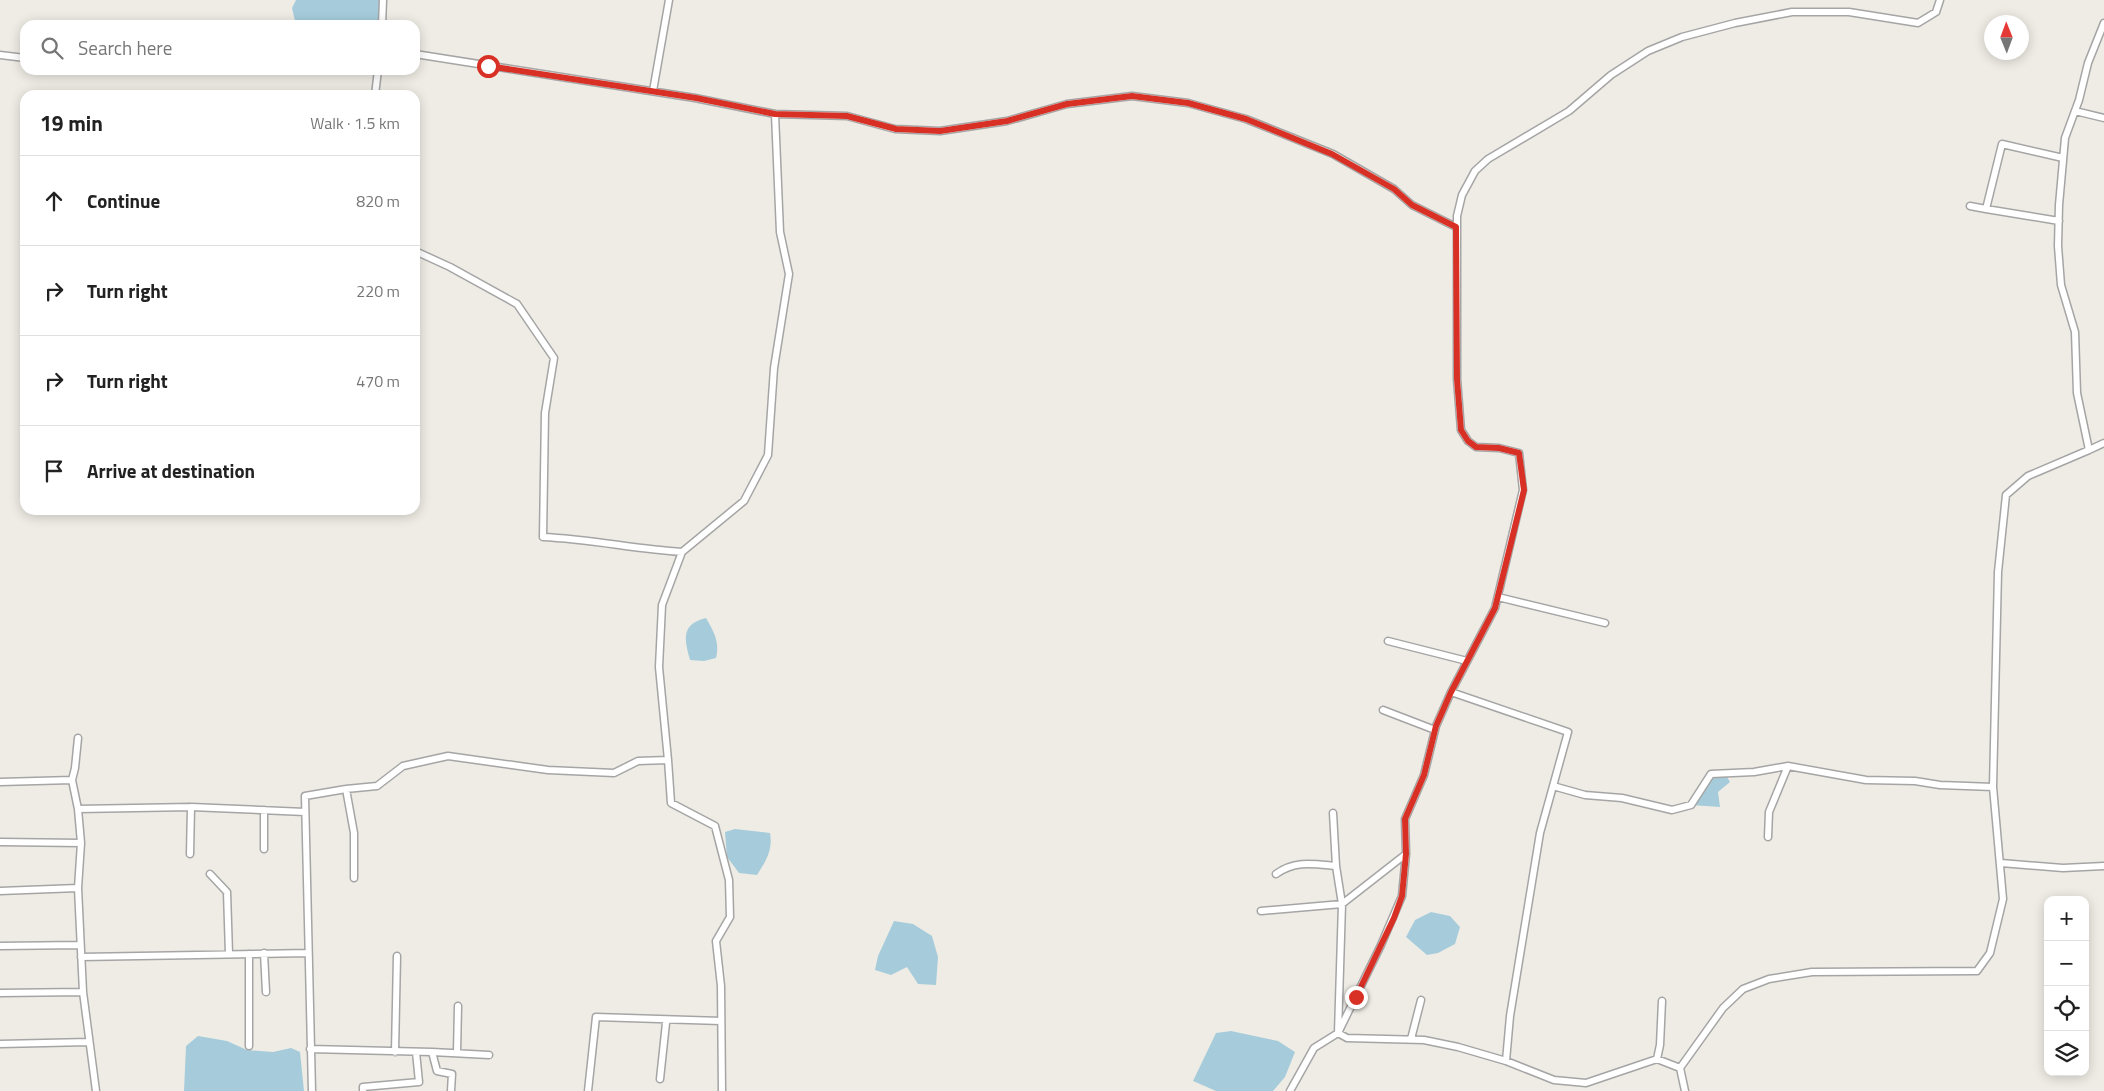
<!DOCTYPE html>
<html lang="en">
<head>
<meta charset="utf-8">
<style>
	:root { --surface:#fff; --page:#f2f2f2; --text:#222; --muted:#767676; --line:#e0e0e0 }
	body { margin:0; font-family:"Titillium Web",sans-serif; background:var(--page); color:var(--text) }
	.controls { position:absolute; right:15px; bottom:15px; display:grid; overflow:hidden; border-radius:10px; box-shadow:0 2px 12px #0003 }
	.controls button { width:45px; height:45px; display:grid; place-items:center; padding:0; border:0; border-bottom:1px solid var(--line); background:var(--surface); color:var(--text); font:25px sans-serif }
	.compass { position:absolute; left:1984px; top:15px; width:45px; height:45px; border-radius:50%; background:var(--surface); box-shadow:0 2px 12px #0003; rotate:359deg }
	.stop { position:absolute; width:15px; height:15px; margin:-11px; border:4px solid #d93025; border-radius:50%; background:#fff }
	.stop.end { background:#d93025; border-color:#fff; box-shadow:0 1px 5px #0008 }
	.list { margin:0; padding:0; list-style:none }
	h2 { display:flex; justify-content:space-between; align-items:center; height:65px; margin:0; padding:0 20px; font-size:21px }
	h2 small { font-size:16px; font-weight:400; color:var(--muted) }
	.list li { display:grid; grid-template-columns:32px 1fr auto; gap:15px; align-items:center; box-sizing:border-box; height:90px; padding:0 20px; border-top:1px solid var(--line) }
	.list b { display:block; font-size:19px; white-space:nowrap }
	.list em { font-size:16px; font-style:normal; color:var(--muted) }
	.icon { flex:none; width:28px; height:28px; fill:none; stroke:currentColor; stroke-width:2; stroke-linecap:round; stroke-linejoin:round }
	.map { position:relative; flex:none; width:2104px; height:1091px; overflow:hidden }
	.search { position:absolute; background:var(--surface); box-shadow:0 2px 12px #0003; left:20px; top:20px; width:400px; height:55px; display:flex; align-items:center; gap:12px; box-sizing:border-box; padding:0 18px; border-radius:15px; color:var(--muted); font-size:19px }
	.panel { position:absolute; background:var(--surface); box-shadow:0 2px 12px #0003; left:20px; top:90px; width:400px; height:425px; border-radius:15px }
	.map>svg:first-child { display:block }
	.water { fill:#a6ccdb }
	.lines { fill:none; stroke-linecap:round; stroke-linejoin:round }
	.minor-casing { stroke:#a5a5a5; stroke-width:9 }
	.minor { stroke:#fff; stroke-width:6 }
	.route { stroke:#d93025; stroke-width:6 }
</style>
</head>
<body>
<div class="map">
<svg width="2104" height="1091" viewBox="0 0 2104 1091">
	<rect width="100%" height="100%" fill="#efece5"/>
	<path class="water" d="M296 0H380L378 25H296L292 8Z
		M706 618C714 632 720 642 716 658L704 661 690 660C684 639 681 624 706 618Z
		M1723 770 1730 782 1718 792 1720 807 1691 805C1693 787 1709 780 1723 770Z
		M735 829 770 833C773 850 766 861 757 875L739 873 727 857 725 832Z
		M1431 912 1450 916 1460 927 1455 944 1438 953 1427 955 1406 937 1415 920Z
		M894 921 913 924 932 936 938 957 936 985 918 984 907 967 891 975 875 970 878 956Z
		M1231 1031 1278 1041 1295 1052 1285 1077 1273 1091H1216L1193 1081 1216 1033Z
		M198 1036 227 1041 247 1050 273 1052 291 1048 300 1052 304 1091H184L186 1046Z"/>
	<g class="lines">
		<defs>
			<path id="minor" d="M382 25 383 0
				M415 54 695 98 775 114
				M0 55 25 58
				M653 91 669 0
				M375 95 378 70
				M2075 111 2104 118
				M1970 206 1986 209
				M2059 221 1986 209 2002 144 2063 158
				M2089 450 2104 443
				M682 552 744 501 768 455 774 368 789 274 780 232 775 114 847 116 895 129 940 131 1007 121 1067 104 1132 96 1188 103 1246 119 1333 154 1394 189 1412 205 1456 227
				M1498 597 1605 623
				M1388 641 1467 661
				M1451 692 1568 732 1540 833 1510 1016 1506 1061
				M1383 710 1435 730
				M78 738 75 768 72 780 78 809 81 843 78 888 83 992 96 1091
				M668 760 671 803 715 826 729 880 730 917 716 941 721 986 722 1091
				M0 782 72 780
				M1553 786 1585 795 1622 798 1672 810 1691 805 1711 774 1754 772 1788 766 1866 780 1915 781 1940 785 1993 787
				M346 789 354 833V878
				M78 809 191 807 305 812
				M264 810V849
				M1768 837 1769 812 1788 766
				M0 842 81 843
				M190 854 191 807
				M2001 863 2063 868 2104 866
				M210 874 227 892 229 954
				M1276 874C1295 860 1314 864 1336 866
				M0 891 78 888
				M1261 911 1342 904 1406 854
				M0 946 80 945
				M264 953 266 992
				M81 957 308 953
				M0 993 83 992
				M1662 1001 1660 1045 1657 1059 1586 1083 1554 1080 1506 1061 1458 1047 1424 1040 1347 1038 1338 1033 1381 945 1402 896 1406 854 1405 819 1424 775 1436 726 1451 692 1495 608 1523 490 1519 453 1499 448 1476 447 1468 441 1461 430 1457 379V216L1462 195 1475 171 1488 159 1569 111 1611 75 1648 51 1682 37 1735 23 1792 12H1849L1918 23 1936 12 1940 0
				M1411 1039 1421 1000
				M0 1044 89 1042
				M249 1046V954
				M310 1049 432 1052 437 1071 452 1074 451 1091
				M395 1052 397 956
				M432 1052 489 1055
				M457 1053 458 1006
				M1657 1059 1680 1068
				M660 1079 666 1023
				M312 1091 305 796 346 789 377 786 403 766 448 756 548 770 614 773 638 761 668 760 659 667 662 605 682 552C635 549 590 539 543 537L545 413 554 358 517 304 450 267 415 251
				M363 1091V1087L419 1082 416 1052
				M588 1091 596 1017 721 1021
				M1290 1091 1314 1048 1338 1033 1342 904 1336 866 1333 813
				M1685 1091 1680 1068 1723 1008 1743 989 1769 979 1812 972 1977 971 1990 953 2003 899 1993 787 1998 572 2006 495 2028 476 2089 450 2077 393 2075 332 2061 285 2058 246 2059 205 2065 138 2079 100 2088 63 2104 23"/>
		</defs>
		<use href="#minor" class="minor-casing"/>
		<use href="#minor" class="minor"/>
	</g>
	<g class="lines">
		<path class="route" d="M488 66 696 98 775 114 847 116 896 129 940 131 1007 121 1067 104 1132 96 1188 103 1246 119 1332 154 1394 189 1412 205 1456 227 1457 379 1461 430 1468 441 1476 447 1499 448 1519 453 1524 490 1495 608 1451 692 1436 726 1424 775 1405 819 1406 854 1402 896 1394 918 1356 997"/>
	</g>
</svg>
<div class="controls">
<button>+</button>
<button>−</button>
<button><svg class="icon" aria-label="locate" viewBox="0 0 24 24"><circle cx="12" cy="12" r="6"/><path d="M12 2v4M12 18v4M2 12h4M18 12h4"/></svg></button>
<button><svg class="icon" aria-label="layers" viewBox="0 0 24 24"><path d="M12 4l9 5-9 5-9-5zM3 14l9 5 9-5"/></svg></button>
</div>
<svg class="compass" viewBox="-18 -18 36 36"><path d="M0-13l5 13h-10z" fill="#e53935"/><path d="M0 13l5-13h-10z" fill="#767676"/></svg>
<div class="stop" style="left:488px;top:66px"></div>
<div class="stop end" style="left:1356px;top:997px"></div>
<div class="search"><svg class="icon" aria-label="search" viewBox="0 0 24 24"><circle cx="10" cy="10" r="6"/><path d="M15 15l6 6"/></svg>Search here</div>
<section class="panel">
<h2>19 min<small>Walk · 1.5 km</small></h2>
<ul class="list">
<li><svg class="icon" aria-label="ahead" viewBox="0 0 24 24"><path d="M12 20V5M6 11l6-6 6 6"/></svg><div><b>Continue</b></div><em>820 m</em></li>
<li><svg class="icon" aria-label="right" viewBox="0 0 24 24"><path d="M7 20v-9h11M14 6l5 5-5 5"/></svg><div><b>Turn right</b></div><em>220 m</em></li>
<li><svg class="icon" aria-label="right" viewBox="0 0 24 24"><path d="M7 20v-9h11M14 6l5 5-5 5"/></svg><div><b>Turn right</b></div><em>470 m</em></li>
<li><svg class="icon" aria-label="arrive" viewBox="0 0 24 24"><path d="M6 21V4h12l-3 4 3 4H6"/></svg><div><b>Arrive at destination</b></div></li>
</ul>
</section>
</div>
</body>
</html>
